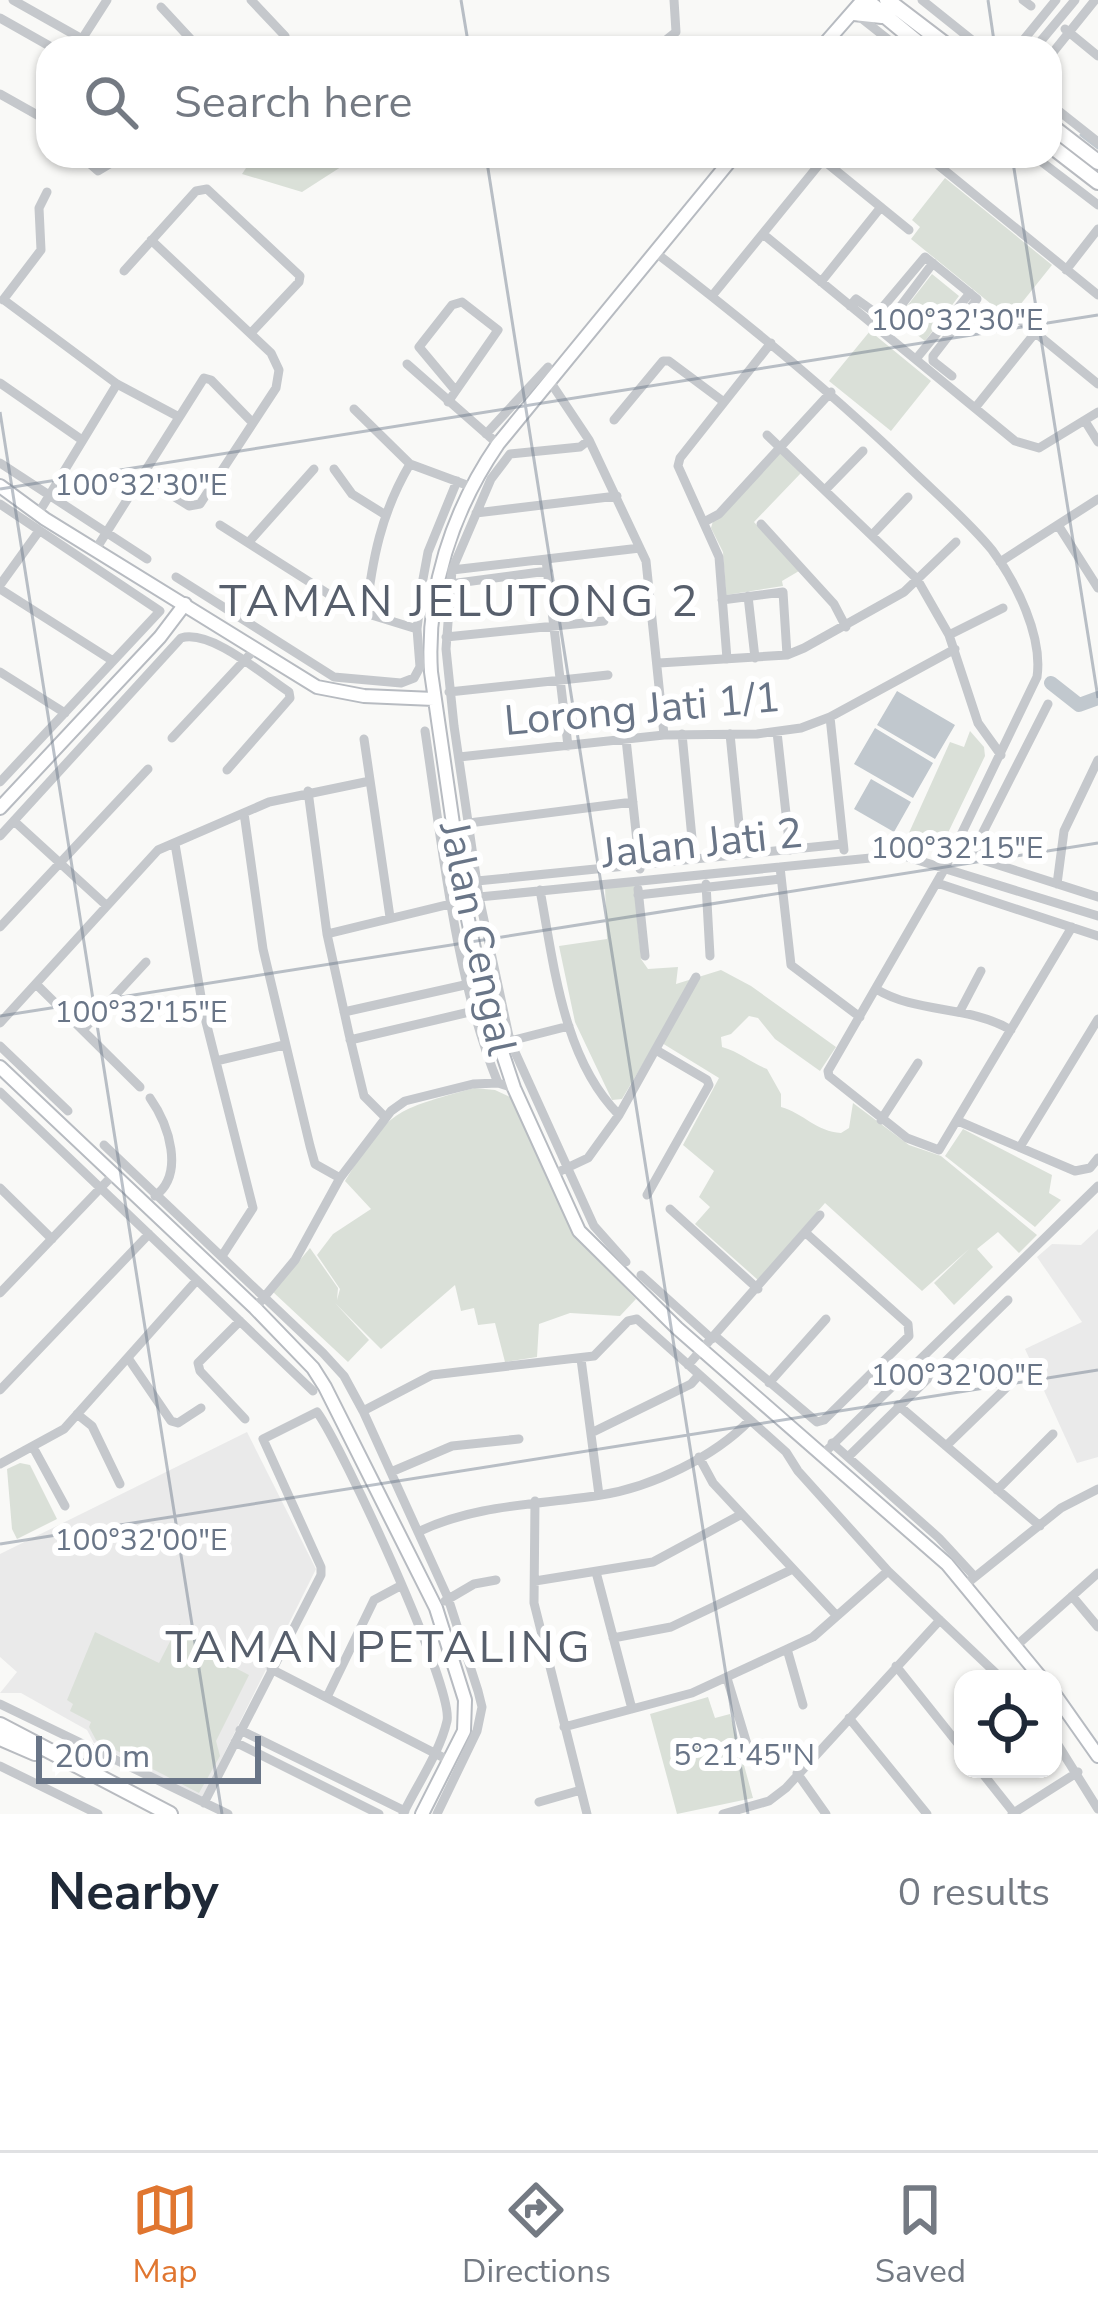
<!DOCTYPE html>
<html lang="en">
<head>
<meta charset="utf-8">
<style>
	:root { --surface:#fff; --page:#f6f6f7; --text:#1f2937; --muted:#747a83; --line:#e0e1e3; --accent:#e07630 }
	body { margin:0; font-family:"Nunito Sans",sans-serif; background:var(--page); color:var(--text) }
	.controls { position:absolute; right:36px; bottom:36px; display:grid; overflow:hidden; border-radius:24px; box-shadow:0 3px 9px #0004 }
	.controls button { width:108px; height:108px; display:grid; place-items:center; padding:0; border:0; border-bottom:3px solid var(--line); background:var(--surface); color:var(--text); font:60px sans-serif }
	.scale { position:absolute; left:36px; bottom:30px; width:225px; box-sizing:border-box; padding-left:12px; border:6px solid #697587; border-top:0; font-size:33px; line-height:42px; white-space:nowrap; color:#697587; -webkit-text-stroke:9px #fff; paint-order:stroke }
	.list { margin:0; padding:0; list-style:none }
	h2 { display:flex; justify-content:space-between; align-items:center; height:156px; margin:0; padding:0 48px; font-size:51px }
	h2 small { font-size:39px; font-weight:400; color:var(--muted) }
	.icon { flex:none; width:66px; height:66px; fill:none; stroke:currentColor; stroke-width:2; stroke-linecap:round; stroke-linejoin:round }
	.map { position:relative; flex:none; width:1098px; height:1814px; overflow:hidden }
	.search { position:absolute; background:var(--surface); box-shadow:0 3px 9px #0004; left:36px; right:36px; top:36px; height:132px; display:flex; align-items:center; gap:30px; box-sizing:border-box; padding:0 42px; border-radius:36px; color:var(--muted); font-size:45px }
	.sheet { height:336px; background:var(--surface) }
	nav { display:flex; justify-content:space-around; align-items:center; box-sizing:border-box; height:168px; border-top:3px solid var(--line); background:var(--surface); font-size:33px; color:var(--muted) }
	nav a { display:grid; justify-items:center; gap:6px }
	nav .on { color:var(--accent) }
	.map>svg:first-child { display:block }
	.built { fill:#eaeaea }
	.green { fill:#dae0d8 }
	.water { fill:#c1c8ce }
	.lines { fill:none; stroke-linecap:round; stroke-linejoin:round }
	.stream { stroke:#c1c8ce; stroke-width:3 }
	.river { stroke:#c1c8ce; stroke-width:14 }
	.secondary-casing { stroke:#b7bbc1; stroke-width:16 }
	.primary-casing { stroke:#b8bbc0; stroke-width:18 }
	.street { stroke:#c5c8cc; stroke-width:9 }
	.secondary { stroke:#fff; stroke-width:12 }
	.primary { stroke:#fff; stroke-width:14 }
	.ticks { fill:none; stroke:#697587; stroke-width:3; stroke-opacity:0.45 }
	.labels { text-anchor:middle; stroke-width:12; stroke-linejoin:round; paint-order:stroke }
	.street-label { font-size:42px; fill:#697587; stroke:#fff }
	.neighbourhood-label { font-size:45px; letter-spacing:3px; fill:#575f6c; stroke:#fff }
	.ticks-label { font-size:30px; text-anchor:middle; fill:#697587; stroke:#fff; stroke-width:12; stroke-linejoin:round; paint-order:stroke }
</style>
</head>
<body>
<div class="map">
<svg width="1098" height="1814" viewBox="0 0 1098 1814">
	<rect width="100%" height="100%" fill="#f9f9f7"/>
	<path class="built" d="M1098 1229V1457L1077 1463 1025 1349 1082 1322 1037 1257 1052 1244 1081 1245Z
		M247 1432 316 1569 202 1798 94 1743 87 1730 21 1693H0L17 1672 0 1657V1554Z"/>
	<path class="green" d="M254 156H358L302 192 242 174Z
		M945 178 1052 265 1016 310 1007 304 1001 312 911 239 920 227 912 220Z
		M932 274 959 296 925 341 897 319Z
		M870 331 931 381 891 431 829 381Z
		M778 450 801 473 754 522 799 571 782 581 783 586 726 595 723 552 711 528 713 521Z
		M970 731 984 747 985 756 945 839 936 842 908 835 950 742 964 747Z
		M634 884 641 959 648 969 678 967 676 984 721 970 751 986 836 1047 820 1071 775 1039 758 1018 749 1016 731 1034 721 1037 722 1047C740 1052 751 1063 767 1069L781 1094V1107C803 1113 817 1132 841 1133L849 1128 853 1103 909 1145 941 1156 1037 1235 1019 1253 998 1232 977 1249 993 1267 954 1305 934 1283 969 1249 922 1291 825 1203 758 1280 695 1224 710 1207 699 1197 714 1171 683 1145 719 1078 657 1040 622 1099 612 1100 575 1022 559 946 607 939 605 887Z
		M474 1088 495 1090 512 1098 575 1235 636 1299 620 1316 570 1313 539 1324 537 1357 505 1362 495 1323 478 1325 474 1308 461 1311 455 1285 381 1349 335 1303 369 1340 348 1362 273 1292 310 1248 338 1288 337 1300 340 1289 317 1255 333 1234 371 1209 345 1181C391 1108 393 1111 474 1088Z
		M963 1129 1052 1175 1049 1193 1061 1200 1035 1227 945 1156Z
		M20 1463 30 1465 57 1519 17 1539 12 1529 7 1469Z
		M179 1624 221 1645 216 1658 249 1675 216 1741 220 1756 199 1793 96 1740 89 1727 91 1722 70 1711 73 1704 67 1700 95 1632 159 1663Z
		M708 1697 715 1718 730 1714 753 1798 677 1814 650 1714Z"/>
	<path class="water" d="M897 691 955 725 935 759 877 725Z
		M875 728 933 763 913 798 854 764Z
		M871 779 911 802 894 832 854 809Z"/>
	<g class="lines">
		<path class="stream" d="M1081 135 1098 148"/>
		<path class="river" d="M1051 683 1079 705 1098 698"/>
		<defs>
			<path id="secondary" d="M821 48 863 0
				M734 156 498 444C452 511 426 591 431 672L464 900 484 997 514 1088 579 1231 677 1328 947 1564 1042 1679
				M0 486 45 519 317 687 364 696 434 699
				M0 808 160 637 185 604
				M0 1067 255 1308 313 1368 325 1387 436 1608 465 1700 464 1731 422 1814
				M1053 1692 1098 1756"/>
			<path id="primary" d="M866 0 924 48
				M887 0 950 48
				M854 13 882 16
				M1050 125 1098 162
				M1050 145 1098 182
				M0 1725 170 1814
				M0 1738 35 1753"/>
		</defs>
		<use href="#secondary" class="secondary-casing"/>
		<use href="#primary" class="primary-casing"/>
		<path class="street" d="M13 0 98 48
			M251 0 285 36 279 48
			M922 0 982 48
			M1023 0 1031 6
			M161 7 199 48
			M856 14 899 48
			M0 18 53 48
			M1065 29 1098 56
			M82 39 107 0
			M656 48 676 32 674 0
			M1017 48 1056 0
			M1035 48 1075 0
			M1050 56 1095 0
			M0 94 48 121
			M1050 104 1098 142
			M81 156 98 171 123 156
			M927 156 1098 295
			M1034 156 1098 205
			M823 160 909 230
			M763 234 1015 441 1039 448 1098 412
			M656 253C746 322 833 393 914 472 940 497 969 522 992 550 1016 582 1043 636 1037 677L945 868 828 1071 829 1076 907 1138 939 1150 1072 927
			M1066 270 1098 229
			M124 271 196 191 207 189 300 276 299 282 251 333
			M821 282 881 207
			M712 296 826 156
			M3 300 41 250 39 208 47 192
			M4 300 117 384 179 417
			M850 306 856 299 877 314 925 257 977 299 933 356V361L952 376
			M1015 316 1098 384
			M882 331 933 263
			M916 359 970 293
			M407 364 498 444
			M0 383 82 440
			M551 383 589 440 646 561 664 735
			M448 402 498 330 462 302 452 305 419 347 455 390
			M975 408 1035 333
			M354 409 410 464 472 487
			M614 420 663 361H669L724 402
			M1085 421 1098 442
			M486 434 548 367
			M767 435 917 579 949 635 978 723 1001 755
			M589 440 580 447 510 454 491 479 452 570 446 649 454 726 479 897 510 1041 594 1226 626 1262
			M0 463 147 559
			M334 469 352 494 384 514
			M141 476 189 506 200 504 276 388 279 370 271 353 151 240
			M825 490 863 451
			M0 504 160 611 0 782
			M476 513 617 496
			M38 514 117 384
			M704 522 719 514 831 392
			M761 524 834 604 846 627
			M220 525 352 609 417 629
			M1058 525 1098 588
			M872 535 908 497
			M248 543 314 469
			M96 549 204 378 211 380 253 423
			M546 560 568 746
			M1000 562 1098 499
			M452 570 640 548
			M176 577 334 677 401 683 414 678 420 667 417 629 423 579 428 552 457 481
			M450 584 548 571
			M0 585 39 531
			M0 589 113 661
			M748 596 755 658
			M722 600 783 592 787 655
			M366 615C372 560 381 513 410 464
			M949 635 1003 608
			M446 637 604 621
			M727 659 719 557 678 466 680 458 771 343
			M659 663 787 655 804 648 904 592 956 542
			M0 672 65 713
			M449 692 608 675
			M1048 704 978 842V854L986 861 1098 897
			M830 717 844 850
			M425 731C442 844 455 978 498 1083
			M777 732 790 850
			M682 734 694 859
			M730 734 742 854
			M172 738 255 649
			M364 739 390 917
			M626 739 640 869
			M459 757 664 735 757 734 801 728 830 717 955 649
			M308 791 327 934 349 1034 364 1096 385 1117
			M244 813 263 949 310 1146 315 1164 340 1178
			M14 821 107 906
			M469 823 633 802
			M0 836 181 638C211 629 263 675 289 692L290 698 227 770
			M175 844 204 1014 253 1208 222 1256
			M780 867 791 965 860 1017
			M477 881 843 844
			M937 883 1098 936
			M706 884 710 956
			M1057 884 1064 831 1098 760
			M638 889 645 956
			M540 890C554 965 563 1059 619 1115
			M638 895 781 879
			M0 927 148 769
			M327 934 479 897 901 855 1098 916
			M36 984 140 1087
			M876 989C917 1014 969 1005 1011 1030
			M960 1011 981 971
			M344 1012 469 984
			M0 1023 158 850 269 802 370 781
			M83 1030 146 962
			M350 1040 474 1011
			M510 1041 569 1026
			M0 1046 68 1111
			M216 1061 284 1045
			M0 1092 313 1391
			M150 1098C169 1125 185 1174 155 1196
			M881 1120 918 1063
			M958 1121 1075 1171 1090 1168 1098 1158
			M104 1145 323 1353 344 1376 363 1411 448 1598 478 1691 482 1707 477 1731 437 1814
			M1020 1147 1098 1019
			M554 1174 588 1158 619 1115 696 977
			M0 1188 52 1239
			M647 1195 709 1085 707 1080 656 1050
			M670 1209 758 1289
			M641 1275 712 1339
			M0 1293 113 1175
			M255 1308 295 1260 340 1178 391 1111 405 1101 473 1084 498 1083 514 1088
			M240 1321 198 1363 200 1371 245 1419
			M715 1336 817 1422 824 1420 909 1336 908 1324 807 1234
			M128 1358 171 1421 178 1423 201 1408
			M581 1359 599 1495
			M688 1365 820 1215
			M769 1383 826 1319
			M0 1390 149 1234
			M898 1405 1040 1526
			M363 1411 432 1375 594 1356 628 1321 637 1319 786 1452 798 1471 888 1571 1002 1679
			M77 1414 92 1426 120 1484
			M591 1433 691 1384 699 1375
			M832 1443 939 1538 975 1577
			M946 1446 1010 1384
			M34 1449 65 1506
			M822 1455 1098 1186
			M699 1457 713 1483 837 1616
			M848 1457 1008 1300
			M0 1464 64 1429 197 1280
			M391 1472 452 1446 519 1439
			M997 1490 1053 1434
			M535 1501 534 1603 587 1814
			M418 1532C476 1504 538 1505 601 1495 652 1487 714 1457 750 1420
			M596 1572 632 1709
			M535 1581 653 1562 742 1514
			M965 1585 1061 1508 1098 1489
			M1072 1596 1098 1627
			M445 1601 474 1584 496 1580
			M613 1638 671 1627 793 1569
			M1015 1647 1098 1573
			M787 1649 803 1705
			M896 1666 963 1750
			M271 1669 450 1761
			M727 1678 750 1754
			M327 1697 374 1600 402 1585
			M0 1704 228 1814
			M849 1718 927 1814
			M564 1727 692 1693 813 1637 888 1571
			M240 1730 405 1811
			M1053 1737 1098 1809
			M235 1742 379 1814
			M0 1766 98 1814
			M979 1769 1014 1813
			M797 1773 826 1814
			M539 1802 581 1790
			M204 1803 321 1575V1567L263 1439 317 1412C342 1446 454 1688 447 1721 440 1752 417 1785 403 1814
			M723 1814 769 1801 786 1788 940 1620
			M1012 1814 1078 1772"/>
		<use href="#secondary" class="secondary"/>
		<use href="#primary" class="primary"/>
	</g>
	<path class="ticks" d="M461 0 469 48M988 0 995 48M486 156 748 1814M1012 156 1098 698M0 412 222 1814M0 489 1098 315M0 1016 1098 843M0 1544 1098 1370"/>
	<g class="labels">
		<g class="street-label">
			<text transform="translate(642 708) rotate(-5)" y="15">Lorong Jati 1/1</text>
			<text transform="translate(702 842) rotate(-6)" y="15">Jalan Jati 2</text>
			<text transform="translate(479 938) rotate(78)" y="15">Jalan Cengal</text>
		</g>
		<g class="neighbourhood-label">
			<text x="460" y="616">TAMAN JELUTONG 2</text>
			<text x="379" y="1662">TAMAN PETALING</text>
		</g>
	</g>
	<g class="ticks-label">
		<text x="957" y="330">100°32'30"E</text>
		<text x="141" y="495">100°32'30"E</text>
		<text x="957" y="858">100°32'15"E</text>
		<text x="141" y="1022">100°32'15"E</text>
		<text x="957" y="1385">100°32'00"E</text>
		<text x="141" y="1550">100°32'00"E</text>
		<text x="744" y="1765">5°21'45"N</text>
	</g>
</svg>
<div class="controls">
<button><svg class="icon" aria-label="locate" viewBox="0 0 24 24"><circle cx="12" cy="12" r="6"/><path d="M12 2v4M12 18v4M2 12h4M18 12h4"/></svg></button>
</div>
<div class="scale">200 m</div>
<div class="search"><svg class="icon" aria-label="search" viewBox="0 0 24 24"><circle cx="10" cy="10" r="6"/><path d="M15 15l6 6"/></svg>Search here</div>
</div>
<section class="sheet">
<h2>Nearby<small>0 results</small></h2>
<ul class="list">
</ul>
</section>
<nav>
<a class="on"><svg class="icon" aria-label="map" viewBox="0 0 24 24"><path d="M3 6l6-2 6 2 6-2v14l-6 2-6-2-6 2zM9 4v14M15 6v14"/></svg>Map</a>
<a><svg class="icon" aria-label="directions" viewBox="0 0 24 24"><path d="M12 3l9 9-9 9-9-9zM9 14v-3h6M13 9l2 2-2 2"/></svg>Directions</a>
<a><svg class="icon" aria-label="saved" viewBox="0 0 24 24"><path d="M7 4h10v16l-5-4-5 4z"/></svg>Saved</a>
</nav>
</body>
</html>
